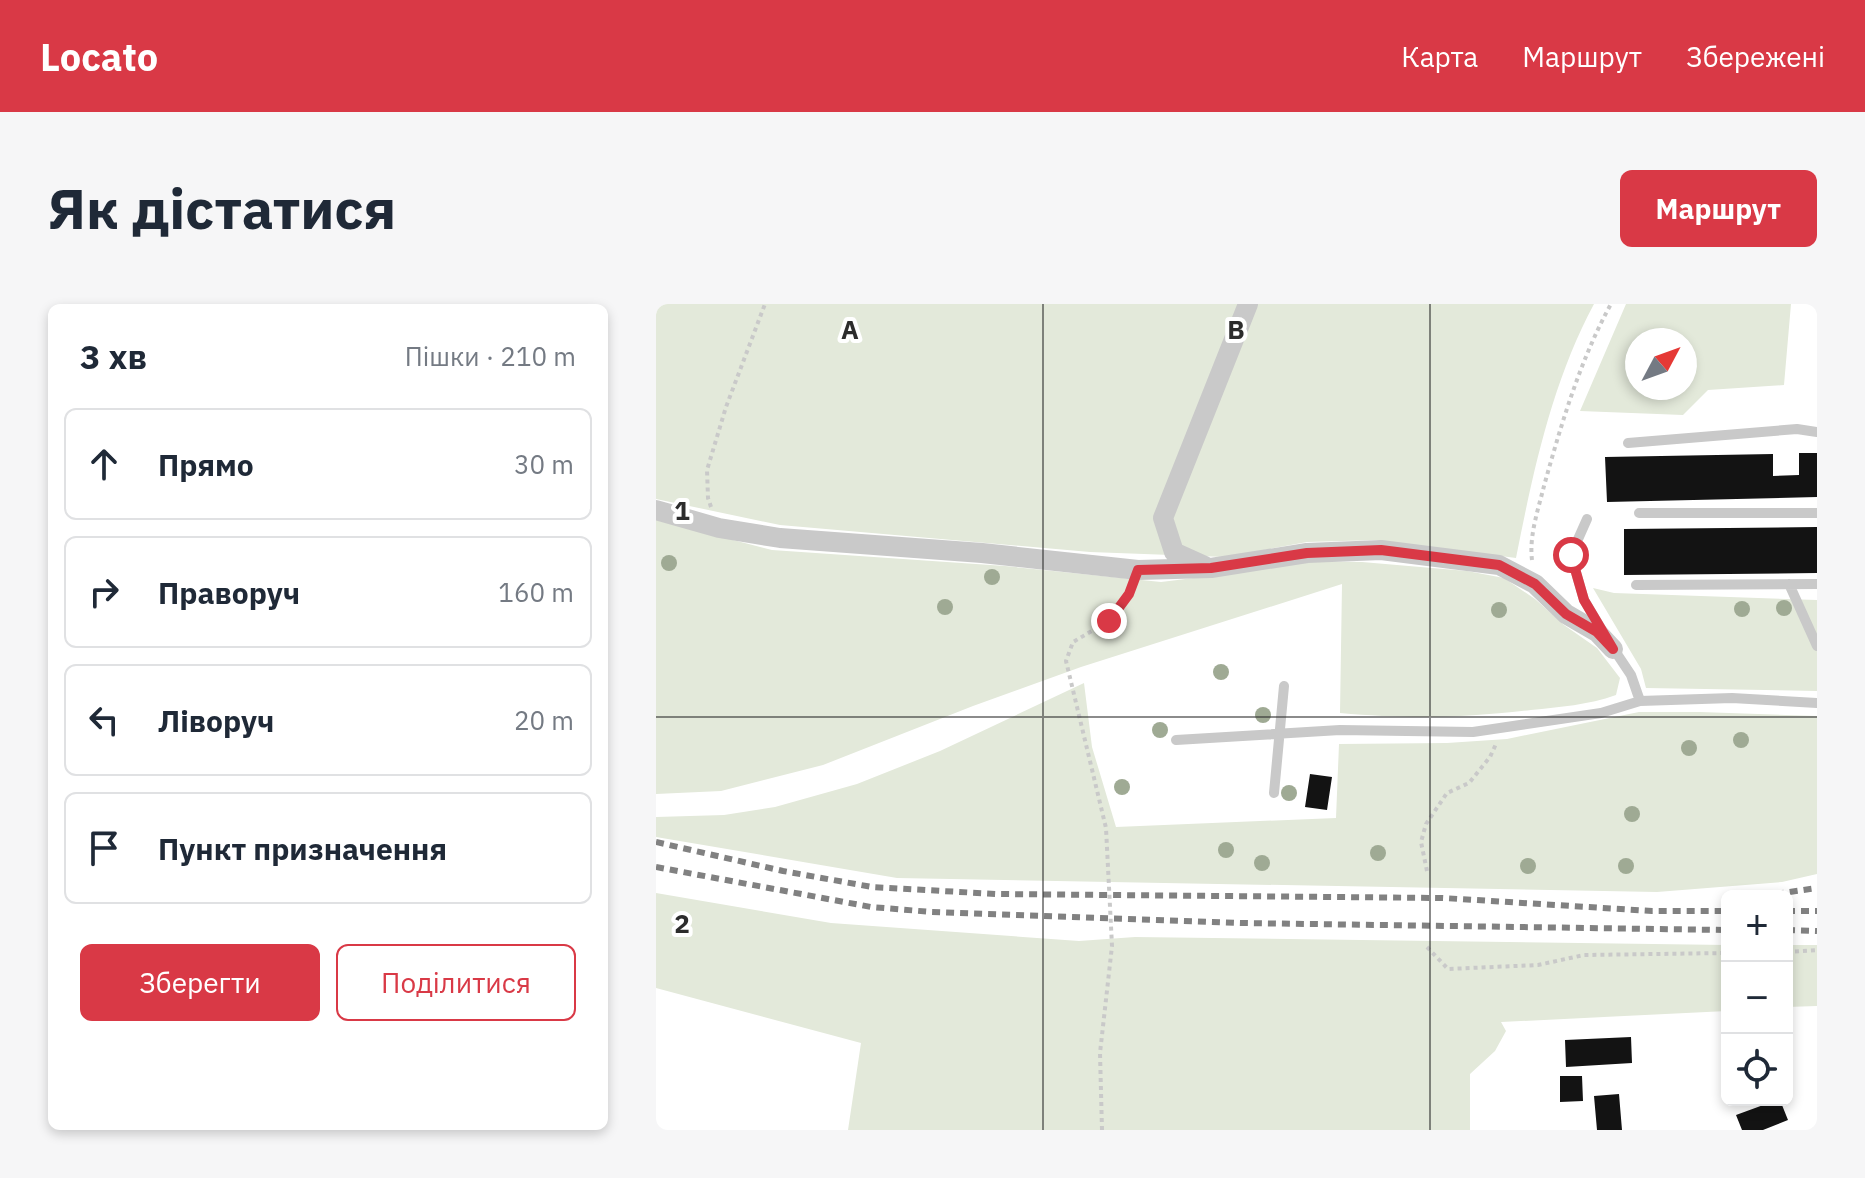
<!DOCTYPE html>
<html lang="uk">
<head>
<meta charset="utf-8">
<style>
	:root { --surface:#fff; --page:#f6f6f7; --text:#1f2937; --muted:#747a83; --line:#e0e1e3; --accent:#d93946 }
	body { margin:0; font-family:"IBM Plex Sans",sans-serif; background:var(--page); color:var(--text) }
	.controls { position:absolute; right:24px; bottom:24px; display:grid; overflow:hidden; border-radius:12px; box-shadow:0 4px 12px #0003 }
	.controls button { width:72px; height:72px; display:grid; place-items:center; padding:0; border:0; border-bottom:2px solid var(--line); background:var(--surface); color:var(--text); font:40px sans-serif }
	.compass { position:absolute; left:969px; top:24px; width:72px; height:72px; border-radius:50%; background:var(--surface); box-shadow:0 4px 12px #0003; rotate:49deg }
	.stop { position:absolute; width:24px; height:24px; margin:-18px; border:6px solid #d93946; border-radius:50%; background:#fff }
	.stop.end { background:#d93946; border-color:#fff; box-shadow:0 2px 8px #0008 }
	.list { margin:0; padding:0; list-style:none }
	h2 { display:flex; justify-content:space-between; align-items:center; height:104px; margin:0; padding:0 32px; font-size:34px }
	h2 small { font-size:26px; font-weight:400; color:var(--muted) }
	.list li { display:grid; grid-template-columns:52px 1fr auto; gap:24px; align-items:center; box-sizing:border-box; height:112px; margin:0 16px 16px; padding:0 16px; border:2px solid var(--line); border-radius:12px }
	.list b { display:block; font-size:30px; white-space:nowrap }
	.list em { font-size:26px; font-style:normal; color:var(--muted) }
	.actions { display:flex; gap:16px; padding:24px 32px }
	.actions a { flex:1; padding:18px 0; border:2px solid var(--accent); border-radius:12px; text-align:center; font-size:28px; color:var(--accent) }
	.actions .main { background:var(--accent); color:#fff }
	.icon { flex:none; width:44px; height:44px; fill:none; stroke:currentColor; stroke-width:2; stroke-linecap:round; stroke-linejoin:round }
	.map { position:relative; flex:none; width:1161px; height:826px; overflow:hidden; border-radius:12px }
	header { display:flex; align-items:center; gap:48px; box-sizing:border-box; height:112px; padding:0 40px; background:var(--accent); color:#fff }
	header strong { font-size:38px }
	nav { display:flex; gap:44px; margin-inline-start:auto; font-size:28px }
	.intro { display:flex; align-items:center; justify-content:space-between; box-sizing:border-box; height:192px; padding:0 48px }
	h1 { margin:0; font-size:56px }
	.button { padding:20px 36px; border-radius:12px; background:var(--accent); color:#fff; font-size:28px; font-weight:700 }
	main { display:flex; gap:48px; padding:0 48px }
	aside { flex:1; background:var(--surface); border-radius:12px; box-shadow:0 4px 12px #0003 }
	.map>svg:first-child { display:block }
	.green { fill:#e3e9da; fill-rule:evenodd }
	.building { fill:#131313 }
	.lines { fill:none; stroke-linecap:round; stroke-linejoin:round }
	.path { stroke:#c9c9c9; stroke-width:4; stroke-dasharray:4 4; stroke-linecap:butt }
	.service { stroke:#c9c9c9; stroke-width:10 }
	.minor { stroke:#c9c9c9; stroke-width:20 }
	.rail { stroke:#818181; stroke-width:6; stroke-dasharray:8 6; stroke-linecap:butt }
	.tree { fill:#9faa94 }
	.route { stroke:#d93946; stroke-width:10 }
	.grid { fill:none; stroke:#2c2c2c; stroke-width:2; stroke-opacity:0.55 }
	.grid-label { font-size:26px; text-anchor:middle; font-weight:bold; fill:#2c2c2c; stroke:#fff; stroke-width:8; stroke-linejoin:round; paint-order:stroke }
</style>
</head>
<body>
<header>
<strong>Locato</strong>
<nav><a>Карта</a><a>Маршрут</a><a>Збережені</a></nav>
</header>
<div class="intro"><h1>Як дістатися</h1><a class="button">Маршрут</a></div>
<main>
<aside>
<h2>3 хв<small>Пішки · 210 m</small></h2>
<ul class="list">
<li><svg class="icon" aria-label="ahead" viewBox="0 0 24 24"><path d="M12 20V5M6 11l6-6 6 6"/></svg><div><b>Прямо</b></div><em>30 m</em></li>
<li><svg class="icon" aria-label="right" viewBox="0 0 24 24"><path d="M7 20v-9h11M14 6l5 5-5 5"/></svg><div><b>Праворуч</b></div><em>160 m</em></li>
<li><svg class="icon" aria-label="left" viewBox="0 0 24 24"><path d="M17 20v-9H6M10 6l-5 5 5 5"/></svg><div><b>Ліворуч</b></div><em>20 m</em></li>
<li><svg class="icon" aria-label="arrive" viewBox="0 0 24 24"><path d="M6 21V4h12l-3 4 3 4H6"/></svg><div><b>Пункт призначення</b></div></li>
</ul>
<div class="actions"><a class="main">Зберегти</a><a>Поділитися</a></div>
</aside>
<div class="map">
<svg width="1161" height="826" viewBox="0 0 1161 826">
	<rect width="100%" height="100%" fill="#fff"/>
	<path class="green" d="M0 0H938C896 78 877 168 860 254L721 236 651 238 569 253 434 248 124 221 0 195Z
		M970 0H1135L1128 81 1052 86 1027 111 924 107ZM981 36H1029V84H981Z
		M0 216 116 246 349 262 505 278 595 267 651 257 706 258 811 267 848 274 879 295 908 321 941 344 964 374 960 391C932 401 904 403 875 406 807 414 752 415 684 409L686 280 425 363 317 402 167 461 65 487 0 490Z
		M937 284 958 289 1161 296V387L990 384 985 365Z
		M428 379 436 443 460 523 680 514 683 440 791 439 851 435 983 408H1044L1161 412V570L1126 578 1001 588 241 574 0 533V513L68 511 119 503 201 480 284 447Z
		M0 589 175 619 423 637 479 633 1071 641V707L845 718 850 727 839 747 814 770V826H192L205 739 0 684Z
		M1131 641H1161V702L1131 703Z"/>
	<path class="building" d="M1143 149H1161V193L951 198 949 153 1117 150V172L1143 171Z
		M1161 223V269L968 271V225Z
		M654 470 676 473 671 506 649 503Z
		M975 733 976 759 910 763 909 736Z
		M904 772H926L927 797 904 798Z
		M963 790 966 826H941L938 792Z
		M1121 796H1124L1132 816 1107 826H1086L1080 811Z"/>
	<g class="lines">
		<path class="path" d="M55 203 52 194 51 166 70 103 109 0
			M876 256C873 232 882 206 888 182 905 121 924 56 955 0
			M771 567 765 538 770 520 791 489 813 479 834 453 840 440
			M771 643 792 665 882 661 928 651 1071 649
			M1131 648 1161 646
			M446 826 444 749 456 642 450 524 410 357 417 338 453 317 475 286"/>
		<path class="service" d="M972 139 1141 125 1161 128
			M983 209H1161
			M931 215 915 251 928 296 946 326
			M1133 280 1161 342
			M980 281 1161 280
			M957 344 975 371 984 397 1076 394 1161 399
			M520 436 684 426 817 428 945 409 984 397
			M618 489 628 382"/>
		<path class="minor" d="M0 206 63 224 124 234 326 249 482 266 555 264 651 249 725 246 843 261 879 280 910 310 941 328 957 345
			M549 262 518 248 507 214 592 0"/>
		<path class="rail" d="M0 538 127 567 216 583 340 590 787 594 996 607H1071
			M0 563 215 603 276 608 585 619 1071 626
			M1106 592 1161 584
			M1131 607H1161
			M1131 626 1161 627"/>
	</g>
	<g class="tree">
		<circle cx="13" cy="259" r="8"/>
		<circle cx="336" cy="273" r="8"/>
		<circle cx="289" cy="303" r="8"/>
		<circle cx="1128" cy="304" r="8"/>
		<circle cx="1086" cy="305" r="8"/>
		<circle cx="843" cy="306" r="8"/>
		<circle cx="565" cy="368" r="8"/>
		<circle cx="607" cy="411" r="8"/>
		<circle cx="504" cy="426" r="8"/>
		<circle cx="1085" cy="436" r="8"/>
		<circle cx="1033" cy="444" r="8"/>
		<circle cx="466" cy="483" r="8"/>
		<circle cx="633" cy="489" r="8"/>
		<circle cx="976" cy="510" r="8"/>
		<circle cx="570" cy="546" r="8"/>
		<circle cx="722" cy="549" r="8"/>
		<circle cx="606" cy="559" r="8"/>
		<circle cx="872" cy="562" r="8"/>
		<circle cx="970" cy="562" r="8"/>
	</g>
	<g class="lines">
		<path class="route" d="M453 317 473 290 482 266 555 264 651 249 725 246 843 261 879 280 910 310 941 328 957 345 928 296 915 251"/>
	</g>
	<path class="grid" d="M387 0V826M774 0V826M0 413H1161"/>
	<g class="grid-label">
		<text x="194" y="35">A</text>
		<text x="580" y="35">B</text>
		<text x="26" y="216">1</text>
		<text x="26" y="629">2</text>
	</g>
</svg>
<div class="controls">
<button>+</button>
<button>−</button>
<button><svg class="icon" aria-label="locate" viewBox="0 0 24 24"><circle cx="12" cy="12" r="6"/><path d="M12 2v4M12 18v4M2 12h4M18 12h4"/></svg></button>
</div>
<svg class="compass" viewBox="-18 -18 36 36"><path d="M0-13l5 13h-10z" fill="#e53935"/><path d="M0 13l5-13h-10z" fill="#747a83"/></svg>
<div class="stop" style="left:915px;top:251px"></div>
<div class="stop end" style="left:453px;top:317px"></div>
</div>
</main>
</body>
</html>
